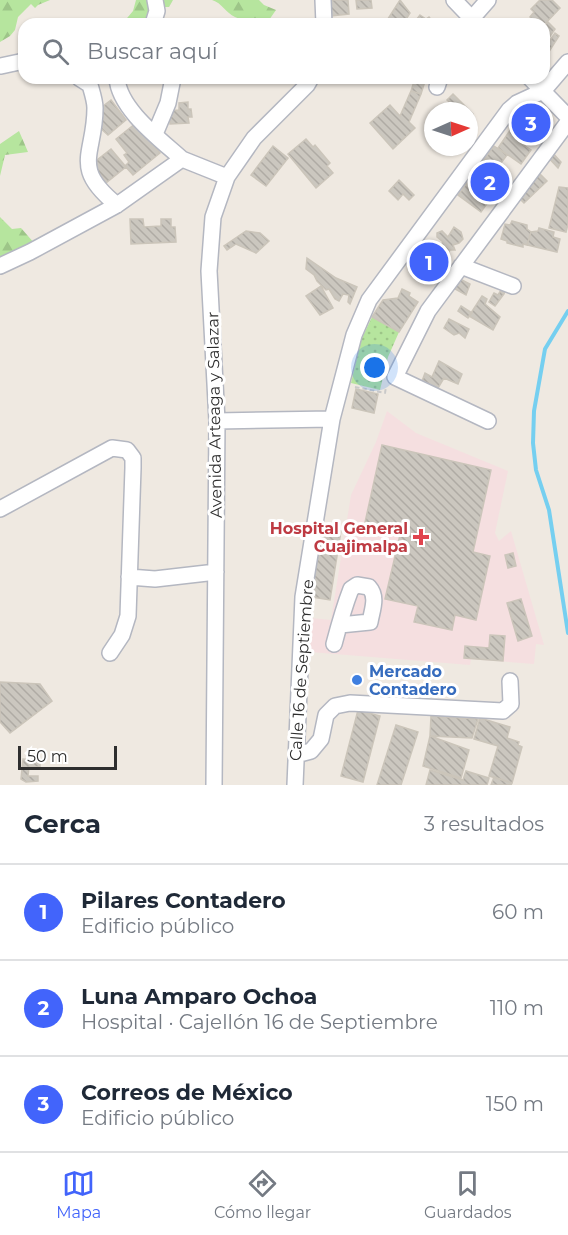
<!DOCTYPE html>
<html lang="es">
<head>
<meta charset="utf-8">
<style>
	:root { --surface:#fff; --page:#f2f2f3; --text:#1f2937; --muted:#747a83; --line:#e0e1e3; --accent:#4264fb }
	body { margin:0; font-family:Montserrat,sans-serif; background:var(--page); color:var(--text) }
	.compass { position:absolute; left:424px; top:102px; width:54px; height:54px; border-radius:50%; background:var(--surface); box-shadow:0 2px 4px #0004; rotate:87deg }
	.scale { position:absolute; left:18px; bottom:15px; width:99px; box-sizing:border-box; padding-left:6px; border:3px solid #2e2e2e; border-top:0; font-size:16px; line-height:21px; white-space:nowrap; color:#2e2e2e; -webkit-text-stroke:4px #fff; paint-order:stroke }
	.you { position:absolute; left:375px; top:368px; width:21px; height:21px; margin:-15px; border:4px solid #fff; border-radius:50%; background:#1a73e8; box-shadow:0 0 0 9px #1a73e833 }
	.badge { display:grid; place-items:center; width:39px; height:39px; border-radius:50%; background:var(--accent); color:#fff; font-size:20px; font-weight:700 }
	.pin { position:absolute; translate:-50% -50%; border:3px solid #fff; box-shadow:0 2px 6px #0006 }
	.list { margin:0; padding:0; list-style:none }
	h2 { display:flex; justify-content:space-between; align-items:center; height:78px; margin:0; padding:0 24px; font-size:26px }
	h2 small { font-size:20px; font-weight:400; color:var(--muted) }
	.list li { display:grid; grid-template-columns:39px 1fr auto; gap:18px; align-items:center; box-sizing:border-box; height:96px; padding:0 24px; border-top:2px solid var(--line) }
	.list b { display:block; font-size:22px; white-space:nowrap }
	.list p { margin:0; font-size:20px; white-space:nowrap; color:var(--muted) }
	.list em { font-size:20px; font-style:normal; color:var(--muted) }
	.icon { flex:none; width:33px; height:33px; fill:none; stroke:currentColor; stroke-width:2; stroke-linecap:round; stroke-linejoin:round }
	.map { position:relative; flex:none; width:568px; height:785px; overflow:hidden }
	.search { position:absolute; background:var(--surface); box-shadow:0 2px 4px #0004; left:18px; right:18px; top:18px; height:66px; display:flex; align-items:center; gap:15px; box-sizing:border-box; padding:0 21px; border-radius:18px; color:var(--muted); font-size:22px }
	.sheet { height:366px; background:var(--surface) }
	nav { display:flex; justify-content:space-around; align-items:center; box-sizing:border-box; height:84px; border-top:2px solid var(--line); background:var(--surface); font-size:16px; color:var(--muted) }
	nav a { display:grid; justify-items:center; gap:3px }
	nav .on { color:var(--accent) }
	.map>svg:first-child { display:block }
	.medical { fill:#f5dfe0 }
	.forest { fill:url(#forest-firs) }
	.park { fill:url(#park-dots) }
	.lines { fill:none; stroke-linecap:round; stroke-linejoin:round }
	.stream { stroke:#75cff0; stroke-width:4 }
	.building { fill:url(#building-back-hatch); stroke:#cbc5ba; stroke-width:1.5 }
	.minor-casing { stroke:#b4b7c1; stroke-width:18 }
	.path { stroke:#c9c9c9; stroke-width:2; stroke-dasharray:4.5 3; stroke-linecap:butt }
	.minor { stroke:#fff; stroke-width:15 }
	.health-dot { fill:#e0444e; stroke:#fff; stroke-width:2 }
	.shop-dot { fill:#3f7fe0; stroke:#fff; stroke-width:2 }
	.labels { text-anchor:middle; stroke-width:6; stroke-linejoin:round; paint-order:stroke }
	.street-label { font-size:16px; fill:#2e2e2e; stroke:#fff }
	.health-label { font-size:16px; font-weight:bold; fill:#be3a42; stroke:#fff; text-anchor:end }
	.shop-label { font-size:16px; font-weight:bold; fill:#366cbe; stroke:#fff; text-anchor:start }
</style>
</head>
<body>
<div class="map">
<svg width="568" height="785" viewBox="0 0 568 785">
	<defs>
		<pattern id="forest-firs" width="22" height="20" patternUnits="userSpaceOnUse" patternTransform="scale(1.5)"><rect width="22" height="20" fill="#b6e59e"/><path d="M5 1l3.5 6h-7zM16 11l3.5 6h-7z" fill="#9dc588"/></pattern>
		<pattern id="park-dots" width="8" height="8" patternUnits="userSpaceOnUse" patternTransform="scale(1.5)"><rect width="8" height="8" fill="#b6e59e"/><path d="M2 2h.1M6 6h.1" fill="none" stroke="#9dc588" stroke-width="1.8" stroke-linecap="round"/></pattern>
		<pattern id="building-back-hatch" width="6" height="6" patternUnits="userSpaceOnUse" patternTransform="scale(1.5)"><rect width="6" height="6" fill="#cbc7bf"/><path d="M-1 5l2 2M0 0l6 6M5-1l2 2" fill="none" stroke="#afaba4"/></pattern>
	</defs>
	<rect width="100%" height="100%" fill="#efe9e1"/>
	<path class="medical" d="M387 411 416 433 508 471 495 533 499 541 511 531 544 645 536 644 534 664 471 659 470 665 310 652 311 618 331 620 351 495 376 442Z"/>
	<path class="forest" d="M0 0H50L38 5 35 8 31 4 18 17 15 30 10 36 0 42Z
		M136 0H173L169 7H161L147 24H122L133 11Z
		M212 0H259L264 5 276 10 269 20C258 20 245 22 235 17 226 13 222 3 212 0Z
		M19 131 28 152 5 155 0 176V144Z
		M0 217 12 229 21 228 35 244 0 265Z"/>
	<path class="park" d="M372 317 399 332 388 357 380 390 351 383 361 340Z"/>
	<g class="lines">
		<path class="stream" d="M568 311 545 349 534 411 533 443 536 470 549 510 568 633"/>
	</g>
	<path class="building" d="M329 0H348L349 14 331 16Z
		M356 0H371L372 8 357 9Z
		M400 0 410 13 403 24H388L386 22Z
		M540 0H552L560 8 544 25 538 24 530 17 534 12 531 9Z
		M420 15 426 19 429 17 433 22 431 24H413Z
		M548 22 555 29 544 45V26Z
		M555 33 559 36 550 50 546 46Z
		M415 78H426L421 94 411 91Z
		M411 91 421 94 409 122 415 128 393 149 370 123 390 105 400 116Z
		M453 94 473 114 469 118V111H459L447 100Z
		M111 100 126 120 108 135 97 125 94 113Z
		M188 102V109H191L192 117H188L189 123 170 124V119H166L165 111 179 110V103Z
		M136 123 160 153 133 175 125 166 129 162 124 155 127 153 116 139Z
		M513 126 525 134 519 142 531 150 521 164 498 148Z
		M306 139 313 147 315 145 330 163 327 166 333 173 316 188 288 154Z
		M273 146 288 158 266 186 251 175Z
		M494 146 507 155 484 186 494 194 481 212 458 195Z
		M111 149 126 167 106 183 92 164Z
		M551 151 561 162 558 168 546 155Z
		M540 174 547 181 524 203 516 195Z
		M399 180 414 195 409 200 403 194 398 200 389 191Z
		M559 187 568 188V224L566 232 549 228Z
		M130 219H143L144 227 161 226V219H171V227H175L176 242 131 244Z
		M512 221 527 225V229L531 232 527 245 523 244V247L507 243V241L501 239 505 224 510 225Z
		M454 227 461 232 463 239 459 243 453 245 455 250H450L441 263 442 269 418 271 416 254 435 252V250L438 249 443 242 437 237V233L442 231 448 237Z
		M539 228 554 232 553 237 560 239 557 252 527 245 531 232 538 231Z
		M246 231 260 233 269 241 256 253 236 244 227 250 224 246Z
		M307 258 336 278 357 287 350 304 348 302 349 295 343 294 339 301 335 299 329 289 326 290 317 281 314 275 306 269Z
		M460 279 470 284 466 295 455 289Z
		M321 286 333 308 320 315 306 296Z
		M402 289 410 293 409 296 418 302 399 332 372 317 383 300 398 298Z
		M501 290 505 291 504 294 495 306 489 302 494 293 498 295Z
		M482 296 487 299 485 304 500 317 493 330 469 316Z
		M461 306 472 313 468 318 458 311Z
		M449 319 469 329 465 338 459 333 454 335 444 328Z
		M439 361 462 374 458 384 444 378 438 388 422 381 425 373 432 377Z
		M356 389 378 394 374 413 352 408Z
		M382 445 491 470 473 552 490 556 476 620 455 615 452 630 414 622 418 606 385 599 400 535 364 527Z
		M327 529 341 531 330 600 311 597 321 537 327 535Z
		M513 553 516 566 508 568 505 555Z
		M521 599 532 636 518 641 507 603Z
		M490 635 505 636 503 661 464 658 465 646 489 648Z
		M0 682 40 684 52 701 10 733 0 722Z
		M358 710 380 716 363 782 341 776Z
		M431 716 478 719 472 738 430 736Z
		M480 718 510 727 507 738 519 742 518 745 522 747 512 783 489 776 498 746 474 739Z
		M396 725 418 732 401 785H377Z
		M430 736 469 750 461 778 423 766Z
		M23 759 40 761V767H29L28 776H38V781L26 782 21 779Z
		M430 770 463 780 466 771 489 778 487 785H426Z
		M494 777 512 783 511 785H491Z"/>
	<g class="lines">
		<defs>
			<path id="minor" d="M323 0 324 24
				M454 0 477 24
				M153 24 157 11 155 0
				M467 24 488 0
				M1 66 24 61
				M79 78 90 85C92 92 95 101 95 108 95 155 70 167 117 205
				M117 78C119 109 160 139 182 159
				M530 78 568 117
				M437 87 440 78
				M155 134 168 103 173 78
				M0 266 30 252 117 205 182 159 227 177
				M461 266 513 286
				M217 421 332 419
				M488 421 395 377 428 311 568 122
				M0 509 112 448 127 450 133 458V468L128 616 122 635 110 653
				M129 577 155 579 216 572
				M334 644C339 625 344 607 351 589L357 585 369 587C378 597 372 610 370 622L340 625
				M296 755 311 751 321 739 326 715 335 706 350 703 503 711 511 704 510 681
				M214 785 217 421 209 271 213 217 227 177 254 138 307 85 311 78
				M295 785 303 597 332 419 354 335 369 300 509 110 517 103 543 91 568 62"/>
		</defs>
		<use href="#minor" class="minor-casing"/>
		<path class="path" d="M355 387 385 393 386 387"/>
		<use href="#minor" class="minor"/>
	</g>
	<path class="health-dot" d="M418 528h6v6h6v6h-6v6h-6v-6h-6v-6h6z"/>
	<circle class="shop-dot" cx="357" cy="680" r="6"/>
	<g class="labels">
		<g class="street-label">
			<text transform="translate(214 415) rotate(-91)" y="6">Avenida Arteaga y Salazar</text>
			<text transform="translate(301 670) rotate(-86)" y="6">Calle 16 de Septiembre</text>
		</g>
		<g class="health-label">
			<text x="408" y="534">Hospital General<tspan x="408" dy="18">Cuajimalpa</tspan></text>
		</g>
		<g class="shop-label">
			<text x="369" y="677">Mercado<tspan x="369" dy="18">Contadero</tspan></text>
		</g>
	</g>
</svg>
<svg class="compass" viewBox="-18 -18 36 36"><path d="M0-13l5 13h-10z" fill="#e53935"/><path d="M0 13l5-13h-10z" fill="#747a83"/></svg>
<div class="scale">50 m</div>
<div class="you"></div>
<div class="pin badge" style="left:429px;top:262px">1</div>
<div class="pin badge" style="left:490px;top:182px">2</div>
<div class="pin badge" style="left:531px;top:123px">3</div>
<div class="search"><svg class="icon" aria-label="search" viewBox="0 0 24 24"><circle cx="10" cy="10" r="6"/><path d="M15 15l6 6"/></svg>Buscar aquí</div>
</div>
<section class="sheet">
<h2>Cerca<small>3 resultados</small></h2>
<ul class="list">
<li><span class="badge">1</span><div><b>Pilares Contadero</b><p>Edificio público</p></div><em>60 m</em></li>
<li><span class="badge">2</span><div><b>Luna Amparo Ochoa</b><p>Hospital · Cajellón 16 de Septiembre</p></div><em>110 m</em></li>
<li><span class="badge">3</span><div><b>Correos de México</b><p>Edificio público</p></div><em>150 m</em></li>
</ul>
</section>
<nav>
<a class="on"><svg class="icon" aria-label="map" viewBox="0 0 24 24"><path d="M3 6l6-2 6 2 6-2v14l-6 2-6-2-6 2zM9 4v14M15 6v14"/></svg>Mapa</a>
<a><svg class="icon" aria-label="directions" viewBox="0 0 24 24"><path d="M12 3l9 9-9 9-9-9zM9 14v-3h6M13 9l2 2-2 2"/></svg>Cómo llegar</a>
<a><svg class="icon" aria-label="saved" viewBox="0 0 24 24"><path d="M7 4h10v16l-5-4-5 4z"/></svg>Guardados</a>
</nav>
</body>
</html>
